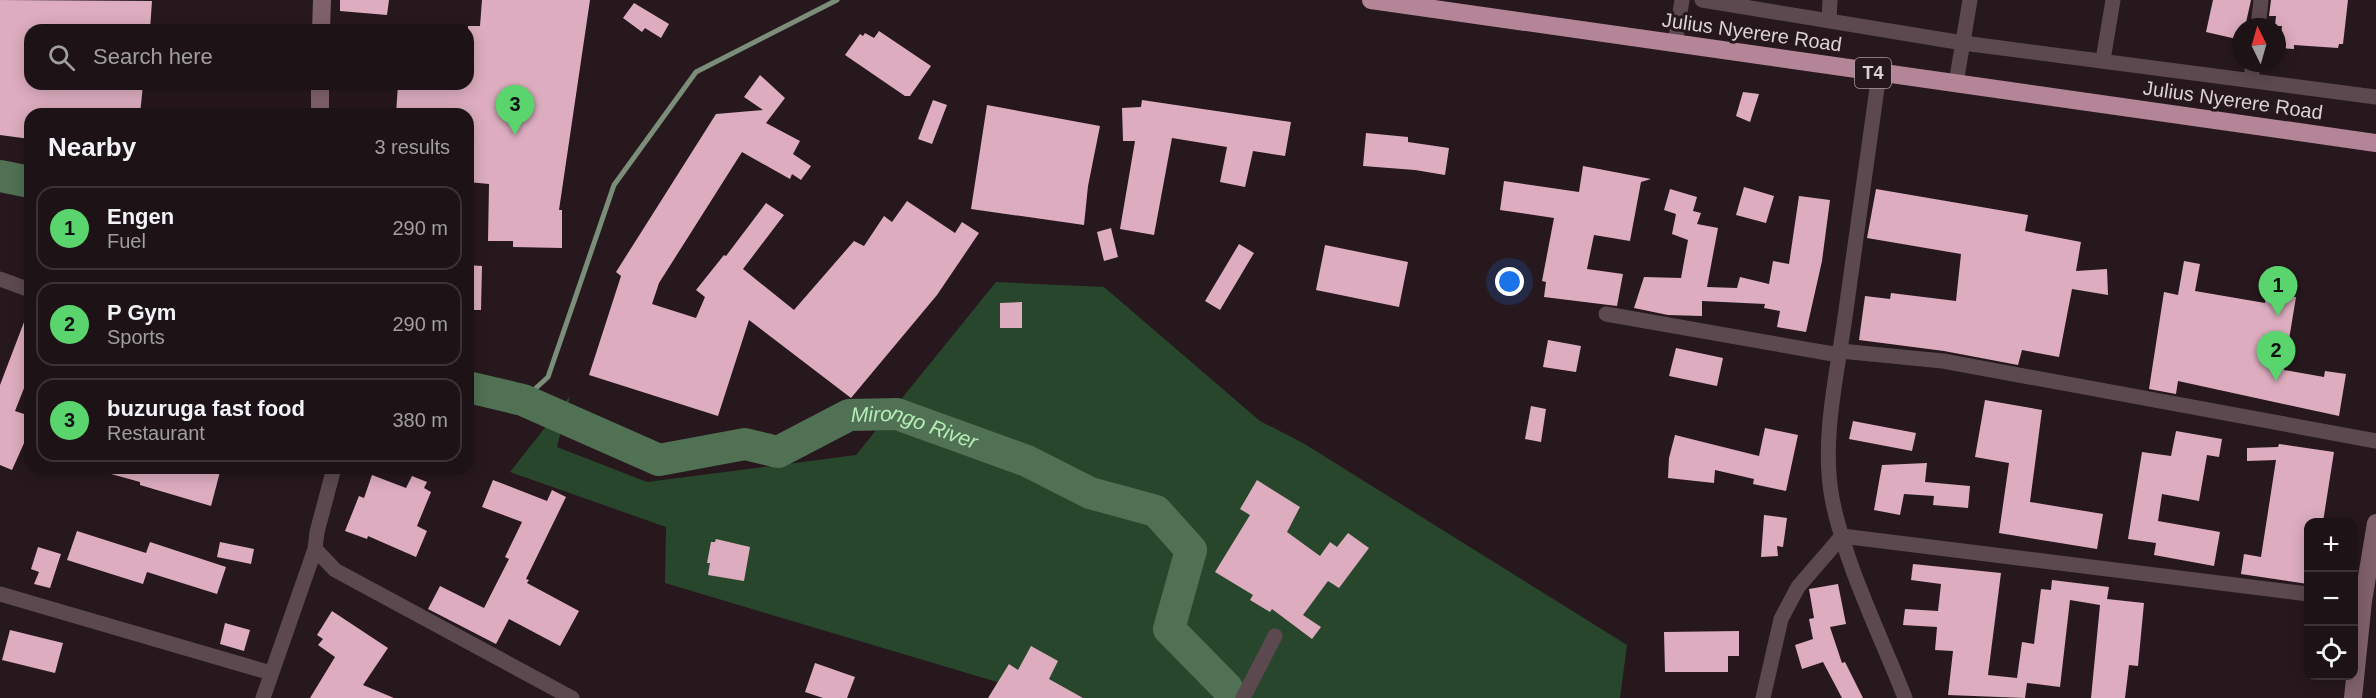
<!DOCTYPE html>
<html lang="en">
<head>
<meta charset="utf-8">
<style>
	:root { --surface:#1d1216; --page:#251b1f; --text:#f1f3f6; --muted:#a09ea1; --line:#3b3235; --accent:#5ad56e }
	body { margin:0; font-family:Helvetica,sans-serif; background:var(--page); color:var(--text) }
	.controls { position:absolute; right:18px; bottom:18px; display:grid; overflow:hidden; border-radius:12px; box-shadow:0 3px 15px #0003 }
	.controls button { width:54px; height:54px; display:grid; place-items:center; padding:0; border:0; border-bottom:2px solid var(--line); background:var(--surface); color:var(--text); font:30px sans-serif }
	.compass { position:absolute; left:2232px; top:18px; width:54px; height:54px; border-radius:50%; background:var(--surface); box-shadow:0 3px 15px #0003; rotate:355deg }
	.you { position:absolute; left:1510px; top:282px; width:21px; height:21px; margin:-15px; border:4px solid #fff; border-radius:50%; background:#1a73e8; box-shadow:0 0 0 9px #1a73e833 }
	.badge { display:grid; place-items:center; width:39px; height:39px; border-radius:50%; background:var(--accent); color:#111; font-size:20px; font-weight:700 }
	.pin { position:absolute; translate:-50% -50px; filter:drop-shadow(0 2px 3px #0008) }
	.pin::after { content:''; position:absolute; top:32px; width:21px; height:18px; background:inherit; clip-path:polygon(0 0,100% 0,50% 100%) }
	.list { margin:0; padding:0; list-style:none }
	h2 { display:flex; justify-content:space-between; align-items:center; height:78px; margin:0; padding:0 24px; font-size:26px }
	h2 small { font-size:20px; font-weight:400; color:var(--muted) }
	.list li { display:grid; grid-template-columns:39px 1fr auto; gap:18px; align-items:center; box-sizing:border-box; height:84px; margin:0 12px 12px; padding:0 12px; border:2px solid var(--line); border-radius:18px }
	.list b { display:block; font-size:22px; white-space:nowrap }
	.list p { margin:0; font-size:20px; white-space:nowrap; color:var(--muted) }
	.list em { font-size:20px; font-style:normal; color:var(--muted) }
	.icon { flex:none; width:33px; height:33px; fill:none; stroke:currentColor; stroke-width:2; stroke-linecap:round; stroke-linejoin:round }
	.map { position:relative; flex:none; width:2376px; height:698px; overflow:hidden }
	.search { position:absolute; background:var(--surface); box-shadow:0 3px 15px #0003; left:24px; top:24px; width:450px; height:66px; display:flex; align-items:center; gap:15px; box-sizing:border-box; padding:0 21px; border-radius:18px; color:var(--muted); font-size:22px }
	.panel { position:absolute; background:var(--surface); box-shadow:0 3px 15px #0003; left:24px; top:108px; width:450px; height:366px; border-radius:18px }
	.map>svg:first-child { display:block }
	.green { fill:#28462b }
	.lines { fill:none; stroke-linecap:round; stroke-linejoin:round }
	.stream { stroke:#7a8e7a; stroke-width:5 }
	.river { stroke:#507153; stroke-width:32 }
	.building { fill:#ddadbf }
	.street { stroke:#5c4950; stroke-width:15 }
	.secondary { stroke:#7f616c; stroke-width:18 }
	.highway { stroke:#b38596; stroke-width:18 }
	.labels { text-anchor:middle; stroke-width:6; stroke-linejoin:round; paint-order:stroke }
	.shield { fill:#27181e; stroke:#a69a9e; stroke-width:1.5 }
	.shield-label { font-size:18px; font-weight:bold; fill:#dcd2d5 }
	.street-label { font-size:20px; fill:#dcd2d5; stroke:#27181e }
	.water-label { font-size:21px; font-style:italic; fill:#b5edb9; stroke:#27181e }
</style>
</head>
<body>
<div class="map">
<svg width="2376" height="698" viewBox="0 0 2376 698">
	<rect width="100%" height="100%" fill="#27181e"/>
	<path class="green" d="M996 282 1104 287 1260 421 1303 443 1627 645 1620 698H1051L665 583 666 527 510 472 570 396 557 447 647 482 856 455Z"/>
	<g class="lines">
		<path class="stream" d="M523 400 548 377 614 185 696 72 837 0"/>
		<g class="river">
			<path d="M0 176 30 182"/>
			<path id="s1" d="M468 387 523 400 659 460 745 444 778 452 849 415 897 414 1027 461 1090 493 1156 511 1191 550 1169 629 1227 688"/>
		</g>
	</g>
	<path class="building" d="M0 0 152 1 150 30H30V84L143 85 140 114H30V139L0 135Z
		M340 0H389L387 15 340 11Z
		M482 0H590L559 210H562V248L513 247V241H488L489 184 468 182V114H396L398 84H468V26H480Z
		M2213 0H2251L2245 27H2241V40L2206 32Z
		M2271 0H2348L2343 44H2339L2338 48 2294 45V49L2280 48 2282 26H2275L2276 16H2269Z
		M634 3 669 24 661 38 645 28 642 32 623 18Z
		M879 31 931 66 910 96H905L845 55 860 34 863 36 865 33 874 38Z
		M760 75 785 98 766 123 800 141 793 154 811 166 801 180 792 174 790 179 742 152 659 283 652 304 696 318 705 297 696 290 724 255 726 256 766 203 784 215 743 269 794 310 854 241 864 246 884 216 892 222 907 201 955 233 962 222 979 233 937 295 851 398 749 320 718 416 589 375 621 276 616 272 716 114 763 110 744 97Z
		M1743 92 1759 94 1750 122 1736 116Z
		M933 100 947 105 932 144 918 139Z
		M1142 100 1291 122 1285 156 1253 151 1245 187 1220 182 1227 147 1172 138 1154 235 1120 229 1135 141H1123L1122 108 1141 107Z
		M987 105 1100 126 1088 186 1084 225 971 209Z
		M1366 133 1408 137V142L1449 148 1445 175 1415 170 1363 166Z
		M1583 166 1651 179 1641 182 1630 241 1594 235 1587 269 1623 274 1617 306 1544 297 1546 282 1542 281 1554 218 1500 210 1504 181 1579 192Z
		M1744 187 1774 196 1766 223 1736 215Z
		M1670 189 1697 197 1693 211 1701 213 1697 224 1718 228 1707 287 1737 288 1740 277 1769 284 1773 261 1789 264 1799 196 1830 200 1822 261 1806 332 1777 327 1780 311 1764 308 1765 304 1702 301V316L1668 315 1634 308 1644 277 1681 278 1688 240 1672 234 1676 214 1664 210Z
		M1876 189 2028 215 2025 231 2081 242 2076 271 2107 269 2108 295 2072 289 2059 357 2022 350 2018 365 1944 351 1859 340 1865 296 1890 299 1891 293 1956 301 1961 254 1867 238Z
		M1111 228 1118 257 1104 261 1097 232Z
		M1239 244 1254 253 1220 310 1205 301Z
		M1325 245 1408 262 1399 307 1316 290Z
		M2184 261 2200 264 2195 291 2265 303 2266 293 2296 297 2284 370 2324 377 2325 371 2346 374 2339 416 2178 381 2176 394 2149 389 2164 292 2178 295Z
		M468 265 482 266 481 310H468Z
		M1022 302V328H1000V303Z
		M29 309 30 373 15 411 30 416V443L25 441 12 470 0 465V385Z
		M1548 340 1581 346 1576 372 1543 367Z
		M1676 348 1723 358 1717 386 1669 376Z
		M1985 400 2042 410 2030 502 2103 514 2097 549 1999 533 2009 463 1975 457Z
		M1531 406 1546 409 1541 442 1525 439Z
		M1853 421 1916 433 1912 451 1849 439Z
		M1765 428 1798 435 1786 491 1753 484 1754 479 1715 470 1714 483 1668 478 1669 458 1675 435 1759 456Z
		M2176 431 2222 439 2219 457 2207 455 2199 501 2162 494 2158 521 2220 532 2214 566 2154 555 2156 543 2128 539 2142 452 2171 456Z
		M2279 444 2334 452 2323 522H2308V584L2241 574 2244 554 2261 557 2276 460 2247 461V448L2278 447Z
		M1927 463 1925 482 1970 486 1968 508 1933 505 1934 496 1904 494 1900 515 1874 510 1882 465Z
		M105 468H221L211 506 140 485V482L104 472Z
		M372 475 406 488 412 476 427 482 424 488 431 492 417 526 427 531 416 557 368 536 367 539 345 531 359 496 364 498Z
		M493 480 547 501 552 490 566 497 526 579 529 580 527 583 579 611 560 646 509 619 496 644 428 609 440 586 484 608 509 559 505 557 522 522 482 507Z
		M1257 480 1300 507 1287 532 1320 556 1330 542 1337 547 1348 533 1369 548 1339 588 1328 581 1303 615 1321 627 1312 639 1272 609 1270 612 1250 600 1253 595 1215 572 1250 515 1240 509Z
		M1764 515 1787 518 1783 547 1777 546 1778 556 1761 557Z
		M77 531 146 553 150 542 226 567 217 594 147 572 143 584 67 560Z
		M716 539 750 547 744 581 708 575 710 563H707L711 542H715Z
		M220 542 254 549 251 564 217 557Z
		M38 547 61 554 50 588 34 584 39 572 31 569Z
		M1913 564 2001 573 1988 675 2017 678 2022 642 2034 644 2041 589 2051 590 2052 580 2109 587 2107 599 2144 603 2138 666 2129 665 2125 698H2091L2100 605 2070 600 2060 687 2027 683 2025 698 1948 695 1953 651 1935 650 1937 627 1903 625 1905 609 1938 611 1941 584 1911 580Z
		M1838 584 1846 624 1830 627 1842 663 1845 662 1863 698H1842L1823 662 1802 669 1795 645 1813 639 1809 619 1814 618 1809 589Z
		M332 611 388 648 363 685 394 698H310L335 657 318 645 323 639 317 635Z
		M225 623 250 630 244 651 220 644Z
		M10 630 63 643 55 673 2 660Z
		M1739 631V656H1728V672H1665L1664 632Z
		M1031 646 1058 661 1049 679 1083 698H988L1009 664 1018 670Z
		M815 663 855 677 847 698H823L805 692Z"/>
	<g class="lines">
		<path class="street" d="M1702 0 1963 43 2376 97
			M1829 21 1830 0
			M2258 27 2261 0
			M1675 43 1682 0
			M2103 60 2113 0
			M1879 74C1868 155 1857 236 1845 317 1837 375 1821 440 1832 498 1845 565 1880 634 1905 698
			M2251 80 2253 63
			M1956 83 1970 0
			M0 279 30 290
			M1606 314 1839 355
			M1840 351 1943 361 2376 441
			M334 468 317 532 315 549 335 570 572 698
			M0 594 271 673
			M263 698 315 549
			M1243 698 1275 636
			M1763 698 1781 619 1798 587 1842 536 2308 594"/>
		<path class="secondary" d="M321 30 322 0
			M320 114V84
			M2353 698 2363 601 2376 523"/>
		<path class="highway" d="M1371 0 2376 143"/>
	</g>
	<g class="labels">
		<rect class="shield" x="1855" y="58" width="36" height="30" rx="4.5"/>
		<g class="shield-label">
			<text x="1873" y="79">T4</text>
		</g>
		<g class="street-label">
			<text transform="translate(1752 32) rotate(8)" y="7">Julius Nyerere Road</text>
			<text transform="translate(2233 100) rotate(8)" y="7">Julius Nyerere Road</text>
		</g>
		<g class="water-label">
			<text dy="7" stroke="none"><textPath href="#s1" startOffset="474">Mirongo River</textPath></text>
		</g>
	</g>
</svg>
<div class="controls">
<button>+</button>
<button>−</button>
<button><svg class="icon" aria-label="locate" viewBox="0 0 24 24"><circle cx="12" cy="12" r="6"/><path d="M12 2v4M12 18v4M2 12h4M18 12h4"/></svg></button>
</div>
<svg class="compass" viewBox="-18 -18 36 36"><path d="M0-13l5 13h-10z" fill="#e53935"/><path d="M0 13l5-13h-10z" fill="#a09ea1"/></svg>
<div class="you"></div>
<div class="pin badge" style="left:2278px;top:316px">1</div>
<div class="pin badge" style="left:2276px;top:381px">2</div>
<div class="pin badge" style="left:515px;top:135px">3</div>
<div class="search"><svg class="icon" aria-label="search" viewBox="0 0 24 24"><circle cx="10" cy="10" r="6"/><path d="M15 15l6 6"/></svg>Search here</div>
<section class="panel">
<h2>Nearby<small>3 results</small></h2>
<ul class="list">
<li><span class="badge">1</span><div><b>Engen</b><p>Fuel</p></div><em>290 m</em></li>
<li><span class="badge">2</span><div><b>P Gym</b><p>Sports</p></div><em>290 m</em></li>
<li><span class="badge">3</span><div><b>buzuruga fast food</b><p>Restaurant</p></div><em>380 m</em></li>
</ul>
</section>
</div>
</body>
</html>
